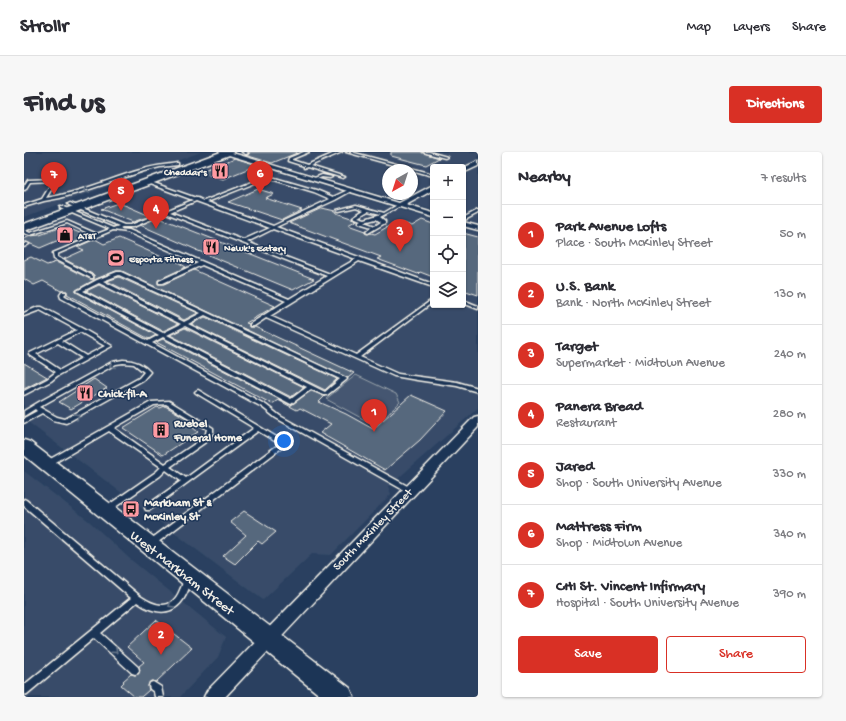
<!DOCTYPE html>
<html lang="en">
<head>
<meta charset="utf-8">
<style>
	:root { --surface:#fff; --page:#f7f7f7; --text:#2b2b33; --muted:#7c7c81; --line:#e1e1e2; --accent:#d93025 }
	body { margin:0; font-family:"Gochi Hand",sans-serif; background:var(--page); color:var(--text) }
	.controls { position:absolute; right:12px; top:12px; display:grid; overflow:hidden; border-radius:4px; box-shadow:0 1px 3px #0004 }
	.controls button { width:36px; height:36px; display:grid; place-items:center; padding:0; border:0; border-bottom:1px solid var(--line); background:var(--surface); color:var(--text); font:20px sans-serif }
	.compass { position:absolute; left:358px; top:12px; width:36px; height:36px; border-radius:50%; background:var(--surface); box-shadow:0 1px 3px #0004; rotate:219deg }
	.you { position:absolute; left:260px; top:289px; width:14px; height:14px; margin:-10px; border:3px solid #fff; border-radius:50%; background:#1a73e8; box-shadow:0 0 0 6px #1a73e833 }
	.badge { display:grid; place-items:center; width:26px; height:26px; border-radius:50%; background:var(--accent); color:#fff; font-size:13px; font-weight:700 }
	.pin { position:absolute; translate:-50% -33px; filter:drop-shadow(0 1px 2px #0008) }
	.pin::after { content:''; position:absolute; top:21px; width:14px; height:12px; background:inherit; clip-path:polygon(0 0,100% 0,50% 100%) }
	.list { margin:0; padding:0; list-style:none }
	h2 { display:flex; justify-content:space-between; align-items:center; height:52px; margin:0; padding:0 16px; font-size:17px }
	h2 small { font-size:13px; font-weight:400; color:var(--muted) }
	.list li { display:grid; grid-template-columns:26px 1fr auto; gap:12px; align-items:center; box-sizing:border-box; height:60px; padding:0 16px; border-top:1px solid var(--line) }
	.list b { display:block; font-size:15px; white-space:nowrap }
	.list p { margin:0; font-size:13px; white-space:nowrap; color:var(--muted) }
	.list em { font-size:13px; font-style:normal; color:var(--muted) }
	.actions { display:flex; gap:8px; padding:12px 16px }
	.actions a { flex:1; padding:9px 0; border:1px solid var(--accent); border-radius:4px; text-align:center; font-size:14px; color:var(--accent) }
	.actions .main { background:var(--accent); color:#fff }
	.icon { flex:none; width:22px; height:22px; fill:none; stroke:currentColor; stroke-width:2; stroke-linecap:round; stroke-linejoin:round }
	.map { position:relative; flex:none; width:454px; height:545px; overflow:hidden; border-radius:4px }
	header { display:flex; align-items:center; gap:24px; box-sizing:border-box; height:56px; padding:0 20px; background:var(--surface); border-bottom:1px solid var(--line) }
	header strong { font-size:19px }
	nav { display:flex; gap:22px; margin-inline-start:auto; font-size:14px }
	.intro { display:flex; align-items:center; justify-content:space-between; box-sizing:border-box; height:96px; padding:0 24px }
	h1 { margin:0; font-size:28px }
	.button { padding:10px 18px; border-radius:4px; background:var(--accent); color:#fff; font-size:14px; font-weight:700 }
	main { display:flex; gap:24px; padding:0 24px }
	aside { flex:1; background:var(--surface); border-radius:4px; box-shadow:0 1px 3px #0004 }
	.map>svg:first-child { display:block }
	.built { fill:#374c69; fill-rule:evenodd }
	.green { fill:#445771; stroke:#9ca4ac }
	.building { fill:#56677d; stroke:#f4f1e8 }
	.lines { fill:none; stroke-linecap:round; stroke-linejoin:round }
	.service-casing { stroke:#f4f1e8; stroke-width:3 }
	.minor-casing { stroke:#f4f1e8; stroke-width:3 }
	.secondary-casing { stroke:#f4f1e8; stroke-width:3 }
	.service { fill:#1d3557; fill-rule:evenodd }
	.minor { fill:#1d3557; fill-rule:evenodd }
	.secondary { fill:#1d3557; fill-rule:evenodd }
	.oneway { stroke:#68778a }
	.labels { text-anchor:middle; stroke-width:3; stroke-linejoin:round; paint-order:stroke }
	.far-poi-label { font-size:10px; font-weight:bold; fill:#f4f1e8; stroke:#1d3557; text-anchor:start }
	.poi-label { font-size:12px; font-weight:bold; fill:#f4f1e8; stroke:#1d3557; text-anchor:start }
	.street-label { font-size:12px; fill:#f4f1e8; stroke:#1d3557 }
	.near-street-label { font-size:14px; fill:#f4f1e8; stroke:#1d3557 }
</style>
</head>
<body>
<header>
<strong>Strollr</strong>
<nav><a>Map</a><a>Layers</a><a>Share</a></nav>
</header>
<div class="intro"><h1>Find us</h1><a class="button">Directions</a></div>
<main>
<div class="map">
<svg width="454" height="545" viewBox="0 0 454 545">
	<rect width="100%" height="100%" fill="#2a4060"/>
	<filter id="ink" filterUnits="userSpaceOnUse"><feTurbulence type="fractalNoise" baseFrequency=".025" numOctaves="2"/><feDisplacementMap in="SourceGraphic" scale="8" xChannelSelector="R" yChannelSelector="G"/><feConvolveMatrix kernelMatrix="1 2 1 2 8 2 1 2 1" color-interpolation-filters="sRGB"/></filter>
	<g filter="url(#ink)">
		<path class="built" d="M0 0H177L0 65Z
			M216 0H454V72L439 67V15H409V58L216 1ZM364 18H388V42H364Z
			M199 6H206L409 68V153H439V77L454 81V256L370 330 364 334 367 342 307 403 288 402 239 448 0 267V82Z
			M0 319 66 370 106 407 202 485 194 505 156 545H0Z"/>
		<path class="green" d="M332 223 372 242 376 250 352 274 302 247Z"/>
		<path class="building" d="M225 0H273V1L248 11 221 3 225 2Z
			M367 0H397L415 6 402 13 367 4Z
			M211 6 233 13 199 27 175 20Z
			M234 37 250 42 241 46 278 58 258 68 204 50Z
			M94 51 103 54 126 64 109 70 77 57Z
			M298 56 311 59 312 61 333 68 324 73 341 79V81L343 82 347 81 351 82 370 71 376 73 379 71 388 74 398 68 409 72V125L396 120 394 122 353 107 357 105 265 71Z
			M133 66 141 68 290 127 269 138 172 98H173L116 73Z
			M35 76 39 78 44 76 65 85 47 92 37 87 16 96 0 89V87L6 84 16 83Z
			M439 81 454 85V143L439 138Z
			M95 86 138 105 150 108 162 115 134 128V132H140L170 118 251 154 222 171 225 172V175H231L330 221 324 226 98 119H92L72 127 52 138V140L132 183 125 187 43 142V139H37L19 129 10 133 0 127V108L7 105 23 113 32 110 66 127H70V123L40 107 60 98 53 95 71 87 80 92Z
			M95 125 174 161 160 168 83 129Z
			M75 133 154 172 139 179 62 139Z
			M181 165 313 227 301 238 167 172Z
			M161 176 280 235 267 245 146 183Z
			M139 187 266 253 287 239 301 244 295 250 322 262 349 277 387 243 423 259 396 288 361 318 296 281 307 272 276 256 273 258 254 248 248 252 132 190Z
			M0 211 23 225 0 237Z
			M70 227 83 236 47 257 35 250Z
			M141 254 171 271 167 274 174 280 139 303 99 276 133 255 136 256Z
			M220 359 252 380 238 392 234 389 211 412 199 404 222 383 206 370Z
			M132 468 168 496 132 530 129 529 126 530 124 534 125 538 117 545H111L97 533 100 530 99 529 107 522 111 523 115 521V514L120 510 103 495Z"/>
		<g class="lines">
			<defs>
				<path id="service" d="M218 0H222L224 1 222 2Z
					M280 0H285L268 7V8L283 13 313 0H318L286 14 321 25 319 26 283 15 280 16V14L264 9 265 6Z
					M322 0H327L409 22V24Z
					M399 0H405L423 5 421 6Z
					M153 11H154V13L136 15 120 19 54 41 36 46 20 49 0 55V53L18 47 29 29 6 30 1 38H0V34L4 28 32 27 33 28 22 46C55 41 85 27 116 18 128 14 141 13 153 11Z
					M298 23 308 25 306 26 298 25 290 28 288 27Z
					M244 24 292 38 309 45 326 37 329 38 311 48 252 75 409 132V135L335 109 246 164 332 203 409 147V150L336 205 374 222 433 230 454 236V240L433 234 393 228 370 224 242 166 230 174H226V172L262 149 178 113 139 131H135V129L174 111 103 80 89 78 33 102V105L69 124V126H67L30 107 29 101 70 84 43 71 6 83 0 81V78L6 81 43 69 73 82 86 77 36 56V54H37L89 76 95 74 45 53 44 52 46 51 100 73H107L169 48 123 31 122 30 124 29 172 46H174L180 49ZM244 26 290 40 306 47 249 74 183 50ZM172 49 246 76 219 88 146 60ZM142 61 303 124 265 147 105 78 94 77 98 75H109ZM249 77 332 107 306 122 223 90Z
					M375 52 378 53 356 65 361 69V71L344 81 342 80 348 75 335 71V69L337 68 329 65 340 58 332 55 315 59 313 58 332 53 360 61ZM344 59 357 62 341 67 334 65ZM352 67 357 70 351 74 340 70Z
					M454 58V61L439 69V66Z
					M3 91 5 92 0 95V92Z
					M93 120H97L322 226 323 227 322 228 303 243H299L287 237 267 252 139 185 128 191 242 253 256 264 387 336 388 338 387 340H383L252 266 238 255 37 146 36 143 38 140H42V141L40 143 41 144 124 189 135 183 53 139 73 128ZM95 123 177 161 160 170 79 129ZM75 131 157 172 139 181 59 139ZM181 163 316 227 301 240 164 172ZM161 174 283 235 267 247 143 183Z
					M439 148 454 154V157L439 151Z
					M14 155H18L59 177 88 194 33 224 27 229 0 243V239L23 227 32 220 6 203 5 202 6 201 53 178 16 158 0 164V161ZM56 180 81 194 62 204 38 189ZM34 191 58 206 36 218 12 202Z
					M99 208C110 208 119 212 126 220L119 228 44 270 42 271 29 268 18 261 0 271V266L13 259 11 257 0 264V259L15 250 88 210ZM99 211 110 212 120 220 115 226 41 267 33 265 15 255 92 212Z
					M174 238 259 289 260 294 129 394 126 395 123 394 122 392 123 390 254 293V291L234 279 126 358H122L121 356 122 354 157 329 142 318 136 324 84 360 82 361 80 360 79 358 80 356 132 320 137 315 85 279 25 314H21L20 312 21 310 127 250 145 249 189 276V280L186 287 146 315 162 326 230 276 172 241 171 240 172 239ZM142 252 183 277 181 285 141 312 90 276 130 253Z
					M0 347 2 348 116 444C131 454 147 460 156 438 158 434 159 430 160 426L163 425 166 426 167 428C160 459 140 469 113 450L76 481 114 515 115 518 114 521 111 522 108 521 70 486 3 542 0 543V533L107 446 0 354Z
					M129 530 137 535 139 545H131L130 540 126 537 125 534 126 531Z"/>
				<path id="minor" d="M195 0H205L375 51 409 33V38L382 53 409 61V65Z
					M454 9V14L439 21V16Z
					M439 70 454 74V78L439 74Z
					M454 264V275L201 545H180L183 539 450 265Z"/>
				<path id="secondary" d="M197 0H209L208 2 0 79V72Z
					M0 288 6 290 326 536 330 545H298L0 303Z"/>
			</defs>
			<use href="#service" class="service-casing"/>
			<use href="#minor" class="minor-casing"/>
			<use href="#secondary" class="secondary-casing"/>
			<use href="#service" class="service"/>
			<use href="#minor" class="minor"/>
			<use href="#secondary" class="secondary"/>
		</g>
		<defs><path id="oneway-chevron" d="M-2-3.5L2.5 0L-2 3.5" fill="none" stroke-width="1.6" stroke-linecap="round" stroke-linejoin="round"/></defs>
		<g class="oneway">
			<use href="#oneway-chevron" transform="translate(62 38) rotate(161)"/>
			<use href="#oneway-chevron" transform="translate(88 213) rotate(156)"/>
			<use href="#oneway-chevron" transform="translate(53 264) rotate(-28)"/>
			<use href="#oneway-chevron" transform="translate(147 453) rotate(149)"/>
			<use href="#oneway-chevron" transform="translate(91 499) rotate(42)"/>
		</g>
	</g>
	<defs>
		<symbol id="restaurant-square" viewBox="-11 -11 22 22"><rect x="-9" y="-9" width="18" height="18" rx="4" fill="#ff9aa2" stroke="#1d3557"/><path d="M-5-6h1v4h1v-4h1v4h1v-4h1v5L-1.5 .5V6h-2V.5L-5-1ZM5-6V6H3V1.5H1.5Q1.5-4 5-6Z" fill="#111"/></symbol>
		<symbol id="shop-square" viewBox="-11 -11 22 22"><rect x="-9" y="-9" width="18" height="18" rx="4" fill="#ff9aa2" stroke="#1d3557"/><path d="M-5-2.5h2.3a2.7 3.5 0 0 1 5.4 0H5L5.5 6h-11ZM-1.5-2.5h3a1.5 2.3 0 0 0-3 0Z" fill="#111"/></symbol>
		<symbol id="stadium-square" viewBox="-11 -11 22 22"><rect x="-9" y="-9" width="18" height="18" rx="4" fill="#ff9aa2" stroke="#1d3557"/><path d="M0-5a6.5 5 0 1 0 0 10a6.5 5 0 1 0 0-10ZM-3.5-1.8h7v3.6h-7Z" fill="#111"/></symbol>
		<symbol id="building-square" viewBox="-11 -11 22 22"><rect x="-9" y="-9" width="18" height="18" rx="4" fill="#ff9aa2" stroke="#1d3557"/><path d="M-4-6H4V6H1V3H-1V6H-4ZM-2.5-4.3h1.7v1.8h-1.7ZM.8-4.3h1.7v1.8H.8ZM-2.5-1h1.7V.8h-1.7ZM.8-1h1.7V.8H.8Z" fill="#111"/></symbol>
		<symbol id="bus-square" viewBox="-11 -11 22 22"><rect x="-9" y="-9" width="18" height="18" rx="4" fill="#ff9aa2" stroke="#1d3557"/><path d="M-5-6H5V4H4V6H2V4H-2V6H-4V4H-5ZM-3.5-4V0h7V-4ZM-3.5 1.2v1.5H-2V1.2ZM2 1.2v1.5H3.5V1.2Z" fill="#111"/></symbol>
	</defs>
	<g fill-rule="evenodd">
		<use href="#restaurant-square" x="186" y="9" width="20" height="20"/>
		<use href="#shop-square" x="31" y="73" width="20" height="20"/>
		<use href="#restaurant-square" x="177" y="85" width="20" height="20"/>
		<use href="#stadium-square" x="82" y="96" width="20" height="20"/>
		<use href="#restaurant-square" x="51" y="231" width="20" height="20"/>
		<use href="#building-square" x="127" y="268" width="20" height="20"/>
		<use href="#bus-square" x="97" y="347" width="20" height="20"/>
	</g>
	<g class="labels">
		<g class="far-poi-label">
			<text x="183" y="23" text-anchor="end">Cheddar's</text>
			<text x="54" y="87">AT&amp;T</text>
			<text x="200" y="99">Newk's Eatery</text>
			<text x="105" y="110">Esporta Fitness</text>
		</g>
		<g class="poi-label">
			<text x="74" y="245">Chick-fil-A</text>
			<text x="150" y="275">Ruebel<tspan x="150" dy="14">Funeral Home</tspan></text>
			<text x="120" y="354">Markham St &amp;<tspan x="120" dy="14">McKinley St</tspan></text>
		</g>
		<g class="street-label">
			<text transform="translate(348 377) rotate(-46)" y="4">South McKinley Street</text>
		</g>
		<g class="near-street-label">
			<text transform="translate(159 420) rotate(38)" y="5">West Markham Street</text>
		</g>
	</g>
</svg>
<div class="controls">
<button>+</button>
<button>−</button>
<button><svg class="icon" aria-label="locate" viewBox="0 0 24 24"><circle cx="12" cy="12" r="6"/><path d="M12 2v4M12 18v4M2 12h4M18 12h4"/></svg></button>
<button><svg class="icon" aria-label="layers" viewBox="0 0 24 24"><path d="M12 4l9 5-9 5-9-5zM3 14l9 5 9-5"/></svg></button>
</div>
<svg class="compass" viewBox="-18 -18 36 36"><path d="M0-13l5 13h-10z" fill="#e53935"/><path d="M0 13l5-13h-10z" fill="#7c7c81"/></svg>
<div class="you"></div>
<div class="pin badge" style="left:350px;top:280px">1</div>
<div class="pin badge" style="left:137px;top:503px">2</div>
<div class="pin badge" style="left:376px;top:100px">3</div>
<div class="pin badge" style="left:132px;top:77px">4</div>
<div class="pin badge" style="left:97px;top:59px">5</div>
<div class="pin badge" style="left:236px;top:42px">6</div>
<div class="pin badge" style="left:30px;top:43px">7</div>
</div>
<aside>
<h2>Nearby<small>7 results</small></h2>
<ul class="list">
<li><span class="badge">1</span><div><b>Park Avenue Lofts</b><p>Place · South McKinley Street</p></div><em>50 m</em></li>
<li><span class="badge">2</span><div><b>U.S. Bank</b><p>Bank · North McKinley Street</p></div><em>130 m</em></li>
<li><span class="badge">3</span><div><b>Target</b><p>Supermarket · Midtown Avenue</p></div><em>240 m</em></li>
<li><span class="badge">4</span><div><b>Panera Bread</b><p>Restaurant</p></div><em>280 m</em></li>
<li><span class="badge">5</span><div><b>Jared</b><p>Shop · South University Avenue</p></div><em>330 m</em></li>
<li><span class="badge">6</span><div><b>Mattress Firm</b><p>Shop · Midtown Avenue</p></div><em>340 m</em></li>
<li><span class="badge">7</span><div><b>CHI St. Vincent Infirmary</b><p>Hospital · South University Avenue</p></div><em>390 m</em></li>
</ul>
<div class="actions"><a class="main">Save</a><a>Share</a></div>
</aside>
</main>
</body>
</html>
